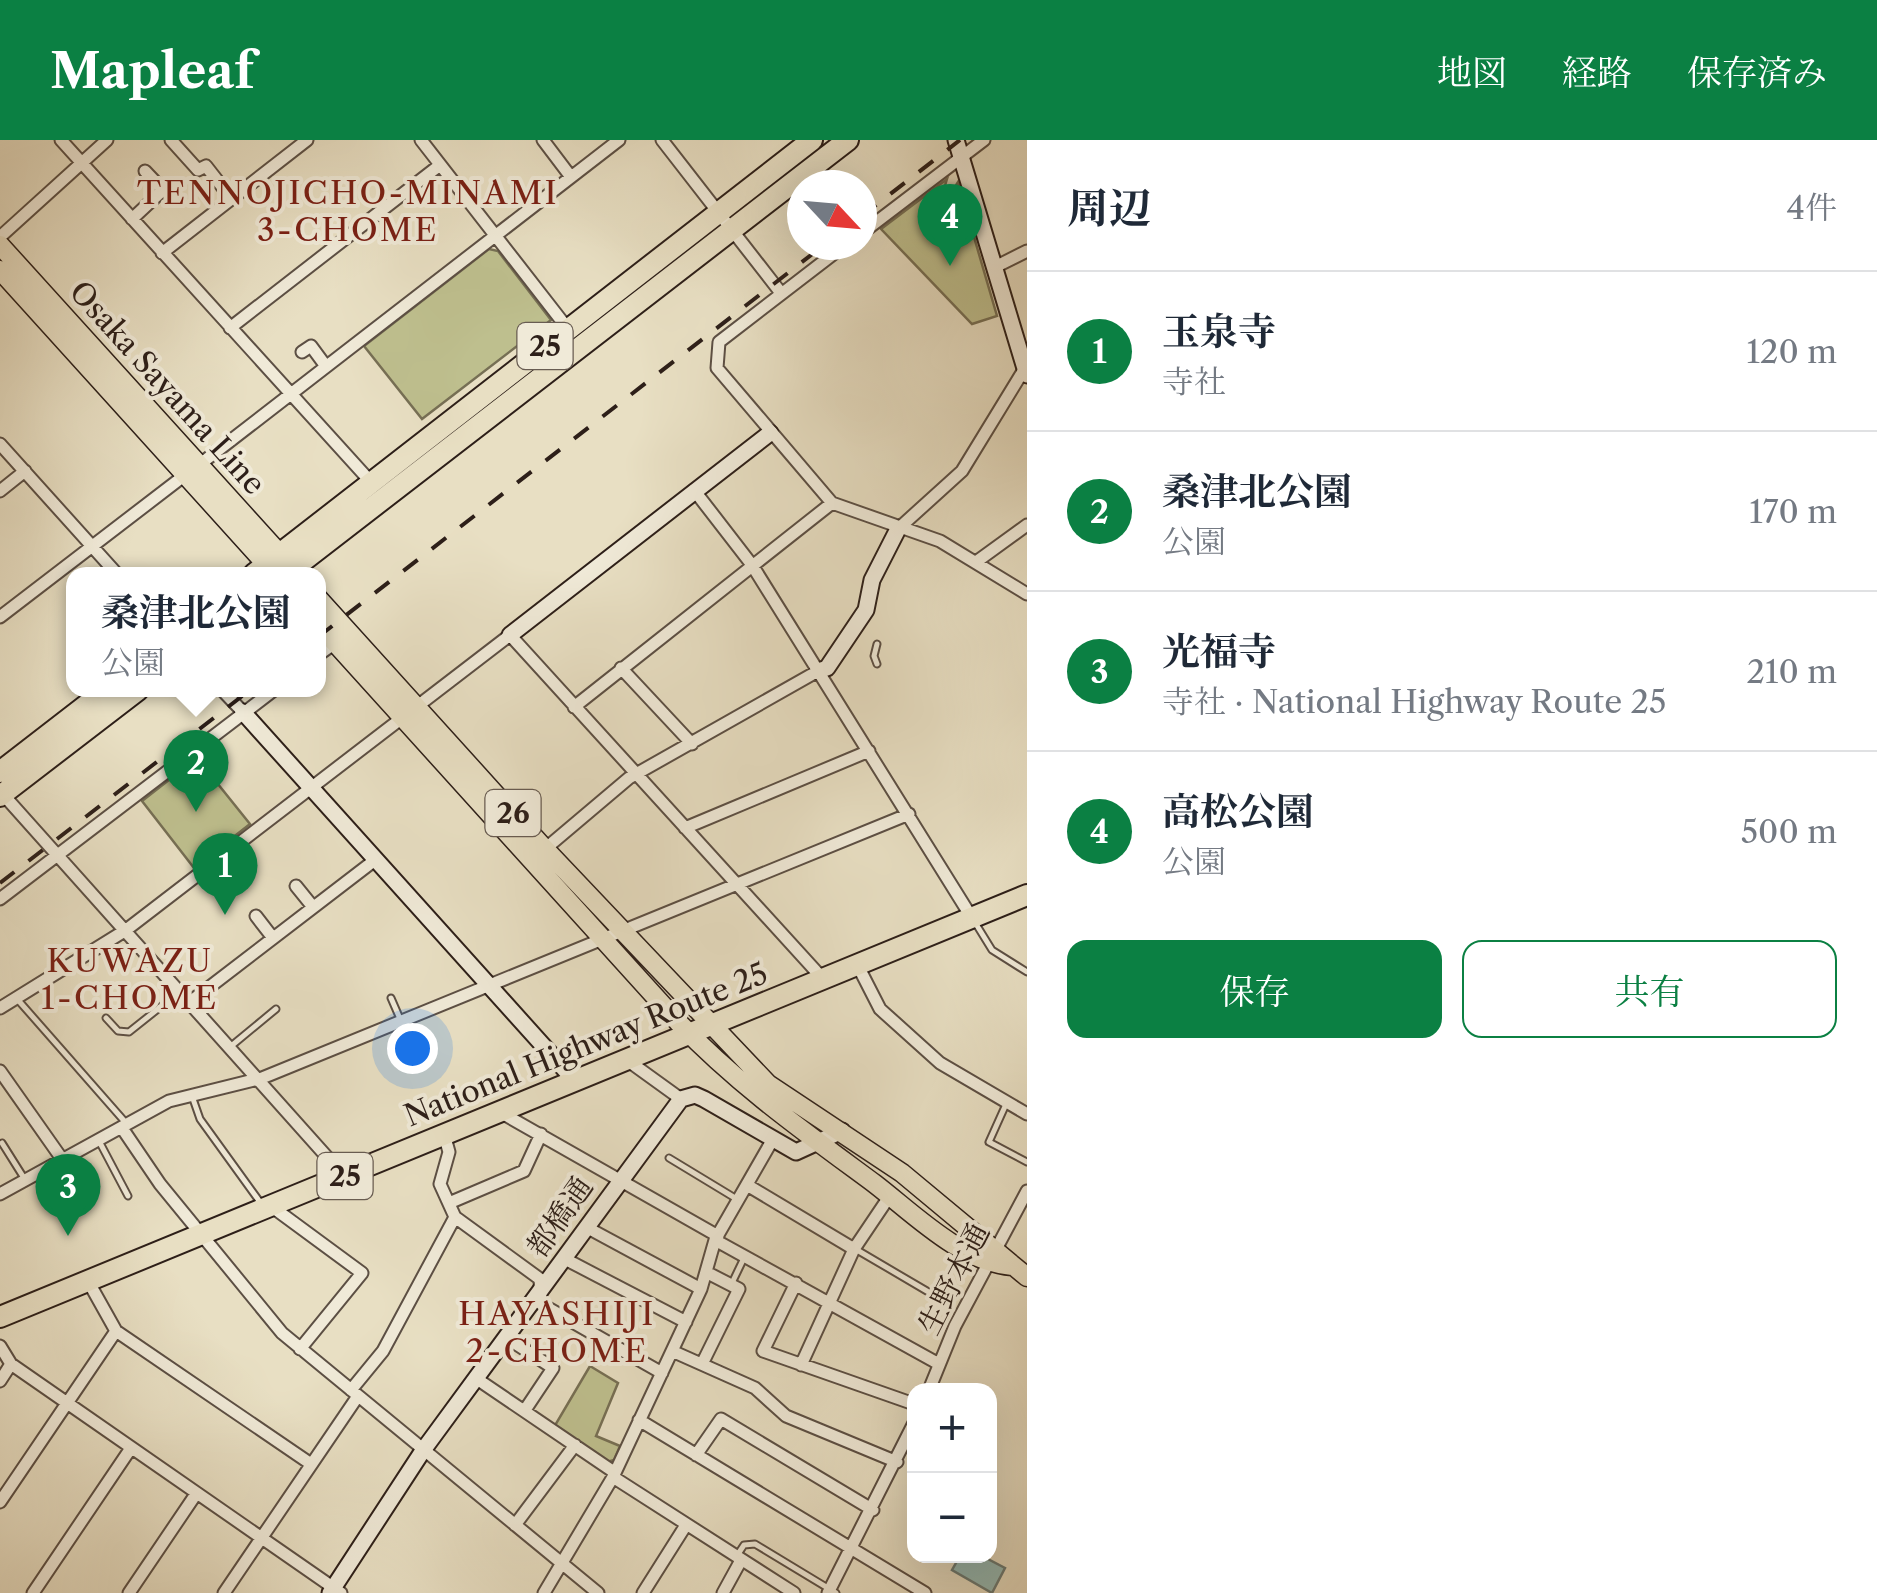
<!DOCTYPE html>
<html lang="ja">
<head>
<meta charset="utf-8">
<style>
	:root { --surface:#fff; --page:#f2f2f3; --text:#1f2937; --muted:#747a83; --line:#e0e1e3; --accent:#0b8043 }
	body { margin:0; font-family:"Libre Caslon Text","Noto Serif JP",serif; background:var(--page); color:var(--text) }
	.controls { position:absolute; right:30px; bottom:30px; display:grid; overflow:hidden; border-radius:20px; box-shadow:0 10px 40px #0002 }
	.controls button { width:90px; height:90px; display:grid; place-items:center; padding:0; border:0; border-bottom:2px solid var(--line); background:var(--surface); color:var(--text); font:50px sans-serif }
	.compass { position:absolute; left:787px; top:30px; width:90px; height:90px; border-radius:50%; background:var(--surface); box-shadow:0 10px 40px #0002; rotate:116deg }
	.you { position:absolute; left:412px; top:908px; width:35px; height:35px; margin:-25px; border:8px solid #fff; border-radius:50%; background:#1a73e8; box-shadow:0 0 0 15px #1a73e833 }
	.badge { display:grid; place-items:center; width:65px; height:65px; border-radius:50%; background:var(--accent); color:#fff; font-size:32px; font-weight:700 }
	.pin { position:absolute; translate:-50% -82px; filter:drop-shadow(0 2px 5px #0008) }
	.pin::after { content:''; position:absolute; top:52px; width:35px; height:30px; background:inherit; clip-path:polygon(0 0,100% 0,50% 100%) }
	.popup { position:absolute; left:66px; top:427px; width:260px; height:130px; box-sizing:border-box; display:grid; place-content:center; border-radius:20px; background:var(--surface); filter:drop-shadow(0 2px 8px #0005); font-size:32px; white-space:nowrap; color:var(--muted) }
	.popup b { font-size:38px; color:var(--text) }
	.popup::after { content:''; position:absolute; left:50%; top:100%; margin-left:-20px; border:20px solid transparent; border-top-color:var(--surface) }
	.list { margin:0; padding:0; list-style:none }
	h2 { display:flex; justify-content:space-between; align-items:center; height:130px; margin:0; padding:0 40px; font-size:42px }
	h2 small { font-size:32px; font-weight:400; color:var(--muted) }
	.list li { display:grid; grid-template-columns:65px 1fr auto; gap:30px; align-items:center; box-sizing:border-box; height:160px; padding:0 40px; border-top:2px solid var(--line) }
	.list b { display:block; font-size:38px; white-space:nowrap }
	.list p { margin:0; font-size:32px; white-space:nowrap; color:var(--muted) }
	.list em { font-size:32px; font-style:normal; color:var(--muted) }
	.actions { display:flex; gap:20px; padding:30px 40px }
	.actions a { flex:1; padding:22px 0; border:2px solid var(--accent); border-radius:20px; text-align:center; font-size:35px; color:var(--accent) }
	.actions .main { background:var(--accent); color:#fff }
	.map { position:relative; flex:none; width:1027px; height:1453px; overflow:hidden }
	header { display:flex; align-items:center; gap:60px; box-sizing:border-box; height:140px; padding:0 50px; background:var(--accent); color:#fff }
	header strong { font-size:48px }
	nav { display:flex; gap:55px; margin-inline-start:auto; font-size:35px }
	main { display:flex }
	aside { flex:1; background:var(--surface) }
	.map>svg:first-child { display:block }
	.green { fill:#bebf8e; stroke:#766f54; stroke-width:2.5 }
	.water { fill:#97bcb6; stroke:#6d7d77; stroke-width:2.5 }
	.lines { fill:none; stroke-linecap:round; stroke-linejoin:round }
	.lane-casing { stroke:#5c4f44; stroke-width:9 }
	.street-casing { stroke:#5c4f44; stroke-width:15 }
	.secondary-casing { stroke:#2d1f19; stroke-width:19 }
	.primary-casing { stroke:#2d1f19; stroke-width:21 }
	.highway-casing { stroke:#2d1f19; stroke-width:24 }
	.lane { stroke:#f0ead8; stroke-width:5 }
	.street { stroke:#f0ead8; stroke-width:11 }
	.secondary { stroke:#f0ead8; stroke-width:15 }
	.primary { stroke:#e8dfc3; stroke-width:18 }
	.highway { stroke:#e8dfc3; stroke-width:20 }
	.rail { stroke:#2d1f19; stroke-width:4; stroke-dasharray:18 18; stroke-linecap:butt }
	.labels { text-anchor:middle; stroke-width:8; stroke-linejoin:round; paint-order:stroke }
	.shield { fill:#f0ead8; stroke:#685c52; stroke-width:2.5 }
	.shield-label { font-size:28px; font-weight:bold; fill:#2d1f19 }
	.street-label { font-size:30px; fill:#2d1f19; stroke:#f0ead8 }
	.neighbourhood-label { font-size:32px; letter-spacing:2.5px; fill:#7a1f14; stroke:#f0ead8 }
</style>
</head>
<body>
<header>
<strong>Mapleaf</strong>
<nav><a>地図</a><a>経路</a><a>保存済み</a></nav>
</header>
<main>
<div class="map">
<svg width="1027" height="1453" viewBox="0 0 1027 1453">
	<rect width="100%" height="100%" fill="#e8dfc3"/>
	<filter id="stains"><feTurbulence type="fractalNoise" baseFrequency=".002" numOctaves="4"/><feColorMatrix values="0 0 0 0 .2 0 0 0 0 .09 0 0 0 0 .02 0 0 0 .5 -.17"/></filter>
	<radialGradient id="worn" r=".72"><stop offset=".6" stop-color="#630" stop-opacity="0"/><stop offset="1" stop-color="#630" stop-opacity=".3"/></radialGradient>
	<path class="green" d="M947 39 943 52 950 55 958 42 997 176 972 184 881 89Z
		M489 109 498 111 551 180 422 279 364 206Z
		M197 618 250 684 194 728 142 661Z
		M590 1226 618 1243 596 1296 620 1306 614 1320 607 1322 554 1287Z"/>
	<path class="water" d="M960 1416H982L1005 1428 992 1453 952 1430Z"/>
	<g class="lines">
		<defs>
			<path id="lane" d="M877 504 874 516 877 524
				M976 784 992 810 1027 832
				M391 858 401 881
				M18 860 126 983
				M106 878 118 891 129 892 178 853
				M230 907 276 869
				M192 956 200 979 260 1062
				M1007 962 989 1002 1027 1022
				M99 1001 128 1056
				M2 1003 24 1038
				M669 1018 735 1058
				M857 1110 937 1157
				M731 1145 744 1118
				M738 1414 744 1405 755 1404 836 1453"/>
			<path id="street" d="M61 0 370 341
				M171 0 198 30 206 26 231 58
				M421 0 568 189
				M543 0 571 37
				M662 0 781 153
				M132 79 163 50 145 31
				M862 93 984 0
				M0 97 107 0
				M845 105 719 202 717 228 832 363 940 401 1027 454
				M162 113 307 0
				M995 127 1027 111
				M230 188 440 25
				M302 212 311 206 325 225
				M0 304 117 434
				M199 325 619 0
				M694 350 752 425 972 778
				M0 351 25 331
				M898 389 962 331 1025 228
				M976 422 1027 385
				M0 477 185 335
				M318 515 335 503
				M621 528 692 604
				M222 550 243 572
				M574 567 832 363
				M0 651 344 1036
				M685 688 869 611
				M545 709 629 638 818 531
				M296 746 313 767
				M0 759 274 550
				M256 776 273 798
				M858 826 880 869 940 923 1027 974
				M190 862 375 720
				M0 868 126 790 510 495 824 840
				M627 920 681 959
				M0 931 62 1019
				M500 972 718 1096
				M122 988 160 1044 282 1193 598 1453
				M444 994 449 1012 440 1044 455 1077 540 1139 541 1164 662 1233
				M747 1045 854 1109
				M0 1054 169 961 262 938 909 674
				M449 1063 524 1031 541 994
				M271 1066 362 1133 300 1209
				M586 1087 701 1149
				M715 1100 939 1224
				M565 1119 686 1182
				M88 1141 116 1191 311 1324
				M796 1143 763 1211 914 1264
				M507 1198 553 1228 525 1270
				M0 1206 11 1224 341 1453
				M672 1211 755 1248 786 1276 897 1322
				M702 1224 739 1149 706 1132
				M801 1225 854 1109 889 1057
				M477 1239 614 1332
				M0 1241 11 1224
				M351 1250 383 1211 455 1077
				M929 1250 955 1186 1027 1051
				M639 1280 925 1453
				M696 1315 721 1279 873 1370
				M613 1337 794 1453
				M0 1362 116 1191
				M515 1385 575 1305
				M33 1453 131 1308
				M129 1453 196 1354
				M224 1453 358 1256
				M544 1453 613 1337 701 1149 715 1100 773 999
				M643 1453 686 1385
				M723 1453 740 1422
				M828 1453 914 1283"/>
			<path id="secondary" d="M956 0 1027 235
				M510 495 770 293
				M818 531 827 528 866 470 872 440 898 389
				M243 572 575 941
				M330 1453 424 1309 681 959 695 955 704 959 796 1012 842 991"/>
			<path id="primary" d="M0 105 289 424
				M0 130 275 434
				M318 458 545 709 768 944 902 1033 1027 1137
				M318 484 678 882C738 945 806 993 875 1044 914 1074 961 1122 1012 1126"/>
			<path id="highway" d="M254 434 812 0
				M286 434 848 0
				M0 632 106 550
				M0 656 138 550
				M0 1177 1027 755"/>
		</defs>
		<use href="#lane" class="lane-casing"/>
		<use href="#street" class="street-casing"/>
		<use href="#secondary" class="secondary-casing"/>
		<use href="#primary" class="primary-casing"/>
		<use href="#highway" class="highway-casing"/>
		<use href="#lane" class="lane"/>
		<use href="#street" class="street"/>
		<use href="#secondary" class="secondary"/>
		<use href="#primary" class="primary"/>
		<use href="#highway" class="highway"/>
		<path class="rail" d="M862 76 960 0
			M318 497 824 105
			M0 743 250 550"/>
	</g>
	<g class="labels">
		<g class="shield">
			<rect x="517.5" y="183" width="55" height="46" rx="8"/>
			<rect x="485.5" y="650" width="55" height="46" rx="8"/>
			<rect x="317.5" y="1013" width="55" height="46" rx="8"/>
		</g>
		<g class="shield-label">
			<text x="545" y="216">25</text>
			<text x="513" y="683">26</text>
			<text x="345" y="1046">25</text>
		</g>
		<g class="street-label">
			<text transform="translate(167 248) rotate(48)" y="10">Osaka Sayama Line</text>
			<text transform="translate(586 905) rotate(-22)" y="10">National Highway Route 25</text>
			<text transform="translate(560 1077) rotate(-55)" y="10">都橋通</text>
			<text transform="translate(954 1139) rotate(-63)" y="10">生野本通</text>
		</g>
		<g class="neighbourhood-label">
			<text x="348" y="64">TENNOJICHO-MINAMI<tspan x="348" dy="37">3-CHOME</tspan></text>
			<text x="130" y="832">KUWAZU<tspan x="130" dy="37">1-CHOME</tspan></text>
			<text x="557" y="1185">HAYASHIJI<tspan x="557" dy="37">2-CHOME</tspan></text>
		</g>
	</g>
	<rect width="100%" height="100%" filter="url(#stains)"/>
	<rect width="100%" height="100%" fill="url(#worn)"/>
</svg>
<div class="controls">
<button>+</button>
<button>−</button>
</div>
<svg class="compass" viewBox="-18 -18 36 36"><path d="M0-13l5 13h-10z" fill="#e53935"/><path d="M0 13l5-13h-10z" fill="#747a83"/></svg>
<div class="you"></div>
<div class="pin badge" style="left:225px;top:775px">1</div>
<div class="pin badge" style="left:196px;top:672px">2</div>
<div class="popup"><b>桑津北公園</b>公園</div>
<div class="pin badge" style="left:68px;top:1096px">3</div>
<div class="pin badge" style="left:950px;top:126px">4</div>
</div>
<aside>
<h2>周辺<small>4件</small></h2>
<ul class="list">
<li><span class="badge">1</span><div><b>玉泉寺</b><p>寺社</p></div><em>120 m</em></li>
<li><span class="badge">2</span><div><b>桑津北公園</b><p>公園</p></div><em>170 m</em></li>
<li><span class="badge">3</span><div><b>光福寺</b><p>寺社 · National Highway Route 25</p></div><em>210 m</em></li>
<li><span class="badge">4</span><div><b>高松公園</b><p>公園</p></div><em>500 m</em></li>
</ul>
<div class="actions"><a class="main">保存</a><a>共有</a></div>
</aside>
</main>
</body>
</html>
